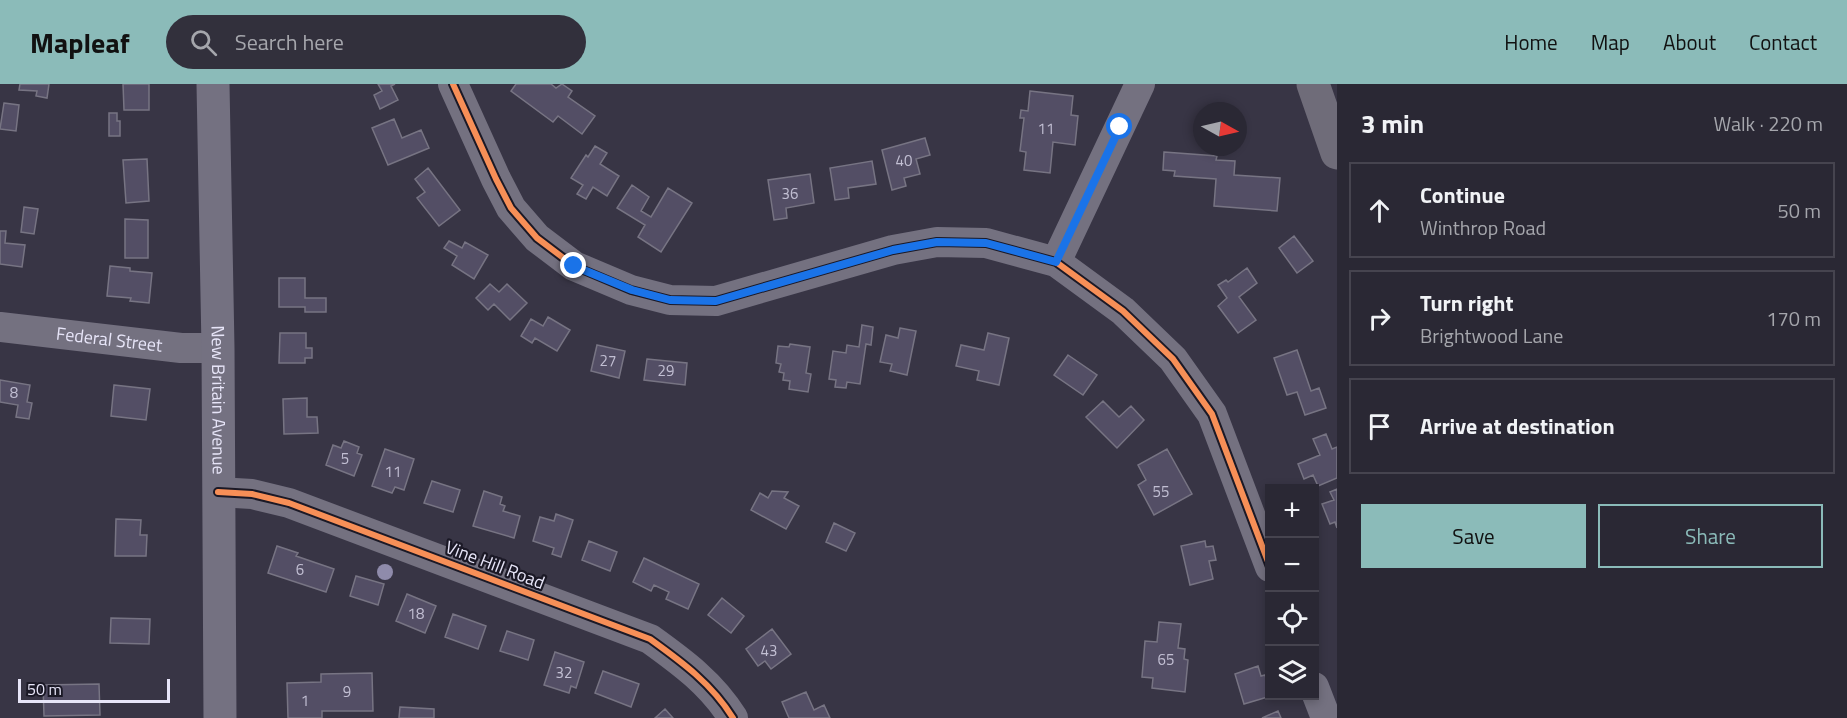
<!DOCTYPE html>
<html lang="en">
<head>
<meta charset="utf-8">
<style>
	:root { --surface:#2a2834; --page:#32303c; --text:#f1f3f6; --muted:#a5a6ac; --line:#46444f; --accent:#8bbbb9 }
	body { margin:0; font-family:"Titillium Web",sans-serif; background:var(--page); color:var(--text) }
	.controls { position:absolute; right:18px; bottom:18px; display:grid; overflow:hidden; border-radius:0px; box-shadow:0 3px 9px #0003 }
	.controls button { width:54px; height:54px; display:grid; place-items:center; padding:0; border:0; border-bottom:2px solid var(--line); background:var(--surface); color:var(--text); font:30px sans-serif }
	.compass { position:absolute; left:1193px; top:18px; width:54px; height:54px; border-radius:50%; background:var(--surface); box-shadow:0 3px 9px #0003; rotate:98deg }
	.scale { position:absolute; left:18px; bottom:15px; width:152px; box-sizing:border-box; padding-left:6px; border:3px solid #e7e5f8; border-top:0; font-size:16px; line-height:21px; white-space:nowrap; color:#e7e5f8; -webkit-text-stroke:4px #1b1926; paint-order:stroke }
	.stop { position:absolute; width:18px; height:18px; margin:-14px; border:4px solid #1a73e8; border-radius:50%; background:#fff }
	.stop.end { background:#1a73e8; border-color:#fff; box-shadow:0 2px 6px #0008 }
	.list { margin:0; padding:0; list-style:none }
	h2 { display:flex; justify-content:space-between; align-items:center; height:78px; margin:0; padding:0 24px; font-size:26px }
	h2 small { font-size:20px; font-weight:400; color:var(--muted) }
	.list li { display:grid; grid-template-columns:39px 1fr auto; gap:18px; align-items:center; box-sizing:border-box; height:96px; margin:0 12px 12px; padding:0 12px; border:2px solid var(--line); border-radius:0px }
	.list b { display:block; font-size:22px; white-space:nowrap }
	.list p { margin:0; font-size:20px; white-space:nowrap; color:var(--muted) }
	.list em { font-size:20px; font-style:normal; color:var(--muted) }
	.actions { display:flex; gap:12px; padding:18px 24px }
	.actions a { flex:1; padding:14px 0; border:2px solid var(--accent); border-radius:0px; text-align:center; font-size:21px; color:var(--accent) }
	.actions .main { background:var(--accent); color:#111 }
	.icon { flex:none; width:33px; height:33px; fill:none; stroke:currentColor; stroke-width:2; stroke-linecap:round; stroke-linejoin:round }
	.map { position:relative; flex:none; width:1337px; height:634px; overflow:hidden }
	header { display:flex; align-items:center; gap:36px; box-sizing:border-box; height:84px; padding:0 30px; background:var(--accent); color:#111 }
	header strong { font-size:28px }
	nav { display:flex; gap:33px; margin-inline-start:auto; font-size:21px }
	.search { width:420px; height:54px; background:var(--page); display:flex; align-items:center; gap:15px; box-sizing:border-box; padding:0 21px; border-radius:33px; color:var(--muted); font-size:22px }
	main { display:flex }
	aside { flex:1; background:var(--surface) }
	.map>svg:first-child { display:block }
	.building { fill:#534e65; stroke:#777483; stroke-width:1.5 }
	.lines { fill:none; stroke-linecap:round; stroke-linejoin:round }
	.minor { stroke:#747180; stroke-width:30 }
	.major { stroke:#747181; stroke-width:33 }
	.highway { stroke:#6f6c79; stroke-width:33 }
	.cycleway-casing { stroke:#1b1926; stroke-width:10 }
	.cycleway { stroke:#f78f57; stroke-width:6 }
	.tree { fill:#8f8bab }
	.route { stroke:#1a73e8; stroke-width:8 }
	.labels { text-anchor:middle; stroke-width:4.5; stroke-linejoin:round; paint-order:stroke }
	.number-label { font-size:15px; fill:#c2bfd3 }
	.street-label { font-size:18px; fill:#e7e5f8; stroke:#1b1926 }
</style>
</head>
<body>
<header>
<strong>Mapleaf</strong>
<div class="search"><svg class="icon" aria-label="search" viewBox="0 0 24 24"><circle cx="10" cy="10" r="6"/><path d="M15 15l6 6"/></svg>Search here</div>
<nav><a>Home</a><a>Map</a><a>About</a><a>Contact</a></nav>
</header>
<main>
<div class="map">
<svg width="1337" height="634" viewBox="0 0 1337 634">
	<rect width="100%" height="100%" fill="#383545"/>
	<path class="building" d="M20 0H49L47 14 36 12 37 7 19 6Z
		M123 0H149V26H124Z
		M378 0H395L391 2 398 16 380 25 374 11 382 7Z
		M516 0H551L556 4 562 0 572 7 568 13 595 32 582 50 558 32 553 38 511 7Z
		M1030 7 1073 12 1071 31 1078 32 1075 61 1053 58 1050 89 1024 86 1026 68 1020 67 1024 34H1020L1021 26 1028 27Z
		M4 19 19 21 16 47 0 45Z
		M109 29H117V37H120V52H109Z
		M394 35 402 54 421 46 429 64 388 81 372 44Z
		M925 54 930 71 916 75 920 90 904 94 906 102 892 106 882 66Z
		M595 62 607 69 600 80 619 92 607 112 593 103 586 115 577 110 583 101 571 94 586 71 588 73Z
		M1164 68 1217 72 1216 76 1235 77 1234 91 1280 94 1277 127 1214 122 1216 95 1174 92 1175 87 1163 86Z
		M147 75 149 117 126 119 123 76Z
		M872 77 876 100 848 104 849 114 835 116 830 84Z
		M428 84 460 126 439 142 417 114 425 108 415 95Z
		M810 90 814 119 786 124 787 134 774 136 768 96Z
		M632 101 649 113 641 127 651 133 668 104 692 119 661 168 638 153 645 141 617 124Z
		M24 123 38 125 34 150 21 148Z
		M125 135 148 136V174H125Z
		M0 147H6L5 159 25 161 22 183 0 180Z
		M1294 152 1313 177 1297 189 1279 164Z
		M449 157 462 164 465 158 488 171 474 195 452 181 457 172 444 164Z
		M110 182 130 184V187L152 189 149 219 130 217 131 214 107 212Z
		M1247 184 1257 199 1239 213 1256 236 1238 249 1218 222 1227 214 1218 201 1226 196 1228 198Z
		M279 194H305V214H326V228H305V223H279Z
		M490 200 499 208 507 200 527 219 510 236 494 220 488 226 476 214Z
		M548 233 570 246 557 267 535 254 532 259 521 252 531 235 543 242Z
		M862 241 873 243 871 261 866 260 860 300 847 298 846 304 835 303 836 296 829 295 833 267 846 269 847 261 859 263Z
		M900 244 916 247 907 291 890 287 892 280 880 278 886 251 898 254Z
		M280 249H306V264H312V274H305V279H279Z
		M988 249 1009 254 999 301 977 296 979 287 956 282 961 261 984 266Z
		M790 260 810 263 806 289 811 290 808 308 789 305 790 297 783 296 784 289 779 288 781 280 776 279 778 262 789 263Z
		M597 261 625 267 619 294 591 287Z
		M1297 266 1311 307 1319 304 1326 324 1305 331 1297 308 1287 311 1274 274Z
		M1068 271 1097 291 1083 311 1054 291Z
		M647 275 687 279 685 301 644 296Z
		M0 296 30 301 27 318 32 319 29 335 16 333 18 321 0 318Z
		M114 301 150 305 146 336 111 332Z
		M307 314V333H317L318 349 284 350 283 315Z
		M1103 317 1119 333 1131 322 1144 336 1117 364 1086 333Z
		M1326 350 1332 365 1337 363V394L1318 402 1313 391 1304 395 1298 380 1320 371 1313 355Z
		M344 357 359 363 357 369 362 371 354 392 326 381 333 361 341 364Z
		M385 365 414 375 404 406 395 403 392 409 372 402Z
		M1167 365 1192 410 1154 431 1138 401 1146 396 1138 381Z
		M432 397 460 406 453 428 424 419Z
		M1337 405V444L1335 438 1330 440 1322 420 1334 416 1330 408Z
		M484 407 502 413 500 420 505 422 503 427 520 432 514 454 473 442Z
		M772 407 788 408 784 414 799 422 786 445 751 426 760 409 768 414Z
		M556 430 573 436 561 473 552 470 554 464 533 457 540 433 554 437Z
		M116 435 141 436 140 451H147L146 472H115Z
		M834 439 855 449 846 467 826 458Z
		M589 457 617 468 610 487 582 476Z
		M1205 457 1206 463 1213 462 1216 476 1209 477 1213 495 1190 501 1181 462Z
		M277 462 298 469 296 472 334 485 326 508 268 489Z
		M644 474 699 500 688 525 666 515 669 508 654 501 651 507 633 498Z
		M356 492 384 500 378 521 350 512Z
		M407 510 436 522 425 549 396 537Z
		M722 514 744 532 731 549 708 531Z
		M453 530 486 542 478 565 445 553Z
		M111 534 150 535 149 560 110 559Z
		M1159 538 1181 540 1178 564 1185 565 1184 575 1188 576 1185 608 1152 604 1153 594 1142 593 1145 557 1157 558Z
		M772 545 791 570 771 585 765 577 758 582 746 565Z
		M507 547 534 556 528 576 500 567Z
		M555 568 584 578 576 604 571 602 569 609 544 601Z
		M1258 582 1261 592 1265 591 1271 612 1244 620 1235 590Z
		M603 587 639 600 631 623 595 609Z
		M372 589 373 627H322V634H288L287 599 321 598V590Z
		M99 600 100 631 44 632 43 601Z
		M806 608 814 626 824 621 830 634H789L782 618Z
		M400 623 434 625V634H399Z
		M665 625 673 634H655Z
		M1278 627 1281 634H1262Z"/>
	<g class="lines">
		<g class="minor">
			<path d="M453 0 496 95 511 124 537 154 574 182 631 206 670 216 716 217 893 166 937 158 986 159 1056 178 1123 227 1173 275 1212 330 1270 483"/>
			<path d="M1056 178 1140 0"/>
			<path id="s1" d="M0 243 181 264H218"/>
			<path d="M218 408 252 410 289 419 650 555C682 578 712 600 733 634"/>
			<path d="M1314 603 1326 634"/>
		</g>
		<path class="major" id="s2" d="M213 0 218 264 220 634"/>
		<path class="highway" d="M1313 0 1337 69"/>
		<defs>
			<path id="cycleway" d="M453 0 496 95 511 124 537 154 574 182 631 206 670 216 716 217 893 166 937 158 986 159 1056 178 1123 227 1173 275 1212 330 1270 483
				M218 408 252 410 289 419 650 555C682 578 712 600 733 634"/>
		</defs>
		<use href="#cycleway" class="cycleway-casing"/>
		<use href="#cycleway" class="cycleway"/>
	</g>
	<circle class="tree" cx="385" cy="488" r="8"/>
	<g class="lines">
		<path class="route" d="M574 182 632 206 670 216 716 217 893 166 937 158 986 159 1056 178 1120 43"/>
	</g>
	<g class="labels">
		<g class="number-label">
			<text x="1046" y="50">11</text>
			<text x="904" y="82">40</text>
			<text x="790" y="115">36</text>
			<text x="608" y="282">27</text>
			<text x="666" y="292">29</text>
			<text x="14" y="314">8</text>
			<text x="345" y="380">5</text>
			<text x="393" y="393">11</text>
			<text x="1161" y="413">55</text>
			<text x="300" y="491">6</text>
			<text x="416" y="535">18</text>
			<text x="769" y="572">43</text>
			<text x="1166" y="581">65</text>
			<text x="564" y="594">32</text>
			<text x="347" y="613">9</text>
			<text x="305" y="622">1</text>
		</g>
		<g class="street-label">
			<text dy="6" stroke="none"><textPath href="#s1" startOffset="110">Federal Street</textPath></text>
			<text dy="6" stroke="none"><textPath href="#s2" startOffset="316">New Britain Avenue</textPath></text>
			<text transform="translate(495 481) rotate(21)" y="6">Vine Hill Road</text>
		</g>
	</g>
</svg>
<div class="controls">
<button>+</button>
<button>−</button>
<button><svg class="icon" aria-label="locate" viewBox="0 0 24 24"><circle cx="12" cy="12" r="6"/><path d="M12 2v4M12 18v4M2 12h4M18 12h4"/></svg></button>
<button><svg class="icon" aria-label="layers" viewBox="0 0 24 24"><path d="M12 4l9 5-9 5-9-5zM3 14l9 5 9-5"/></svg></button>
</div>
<svg class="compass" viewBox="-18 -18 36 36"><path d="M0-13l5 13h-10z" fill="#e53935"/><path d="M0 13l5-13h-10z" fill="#a5a6ac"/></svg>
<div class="scale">50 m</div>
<div class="stop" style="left:1120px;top:43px"></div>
<div class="stop end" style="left:574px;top:182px"></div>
</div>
<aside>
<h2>3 min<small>Walk · 220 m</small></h2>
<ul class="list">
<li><svg class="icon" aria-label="ahead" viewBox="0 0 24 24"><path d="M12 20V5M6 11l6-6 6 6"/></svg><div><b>Continue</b><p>Winthrop Road</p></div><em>50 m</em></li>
<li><svg class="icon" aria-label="right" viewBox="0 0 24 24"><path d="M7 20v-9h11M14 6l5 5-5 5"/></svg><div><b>Turn right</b><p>Brightwood Lane</p></div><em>170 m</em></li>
<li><svg class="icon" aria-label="arrive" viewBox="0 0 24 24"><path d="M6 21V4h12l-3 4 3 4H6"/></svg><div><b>Arrive at destination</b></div></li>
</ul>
<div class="actions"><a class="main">Save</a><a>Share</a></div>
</aside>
</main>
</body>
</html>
